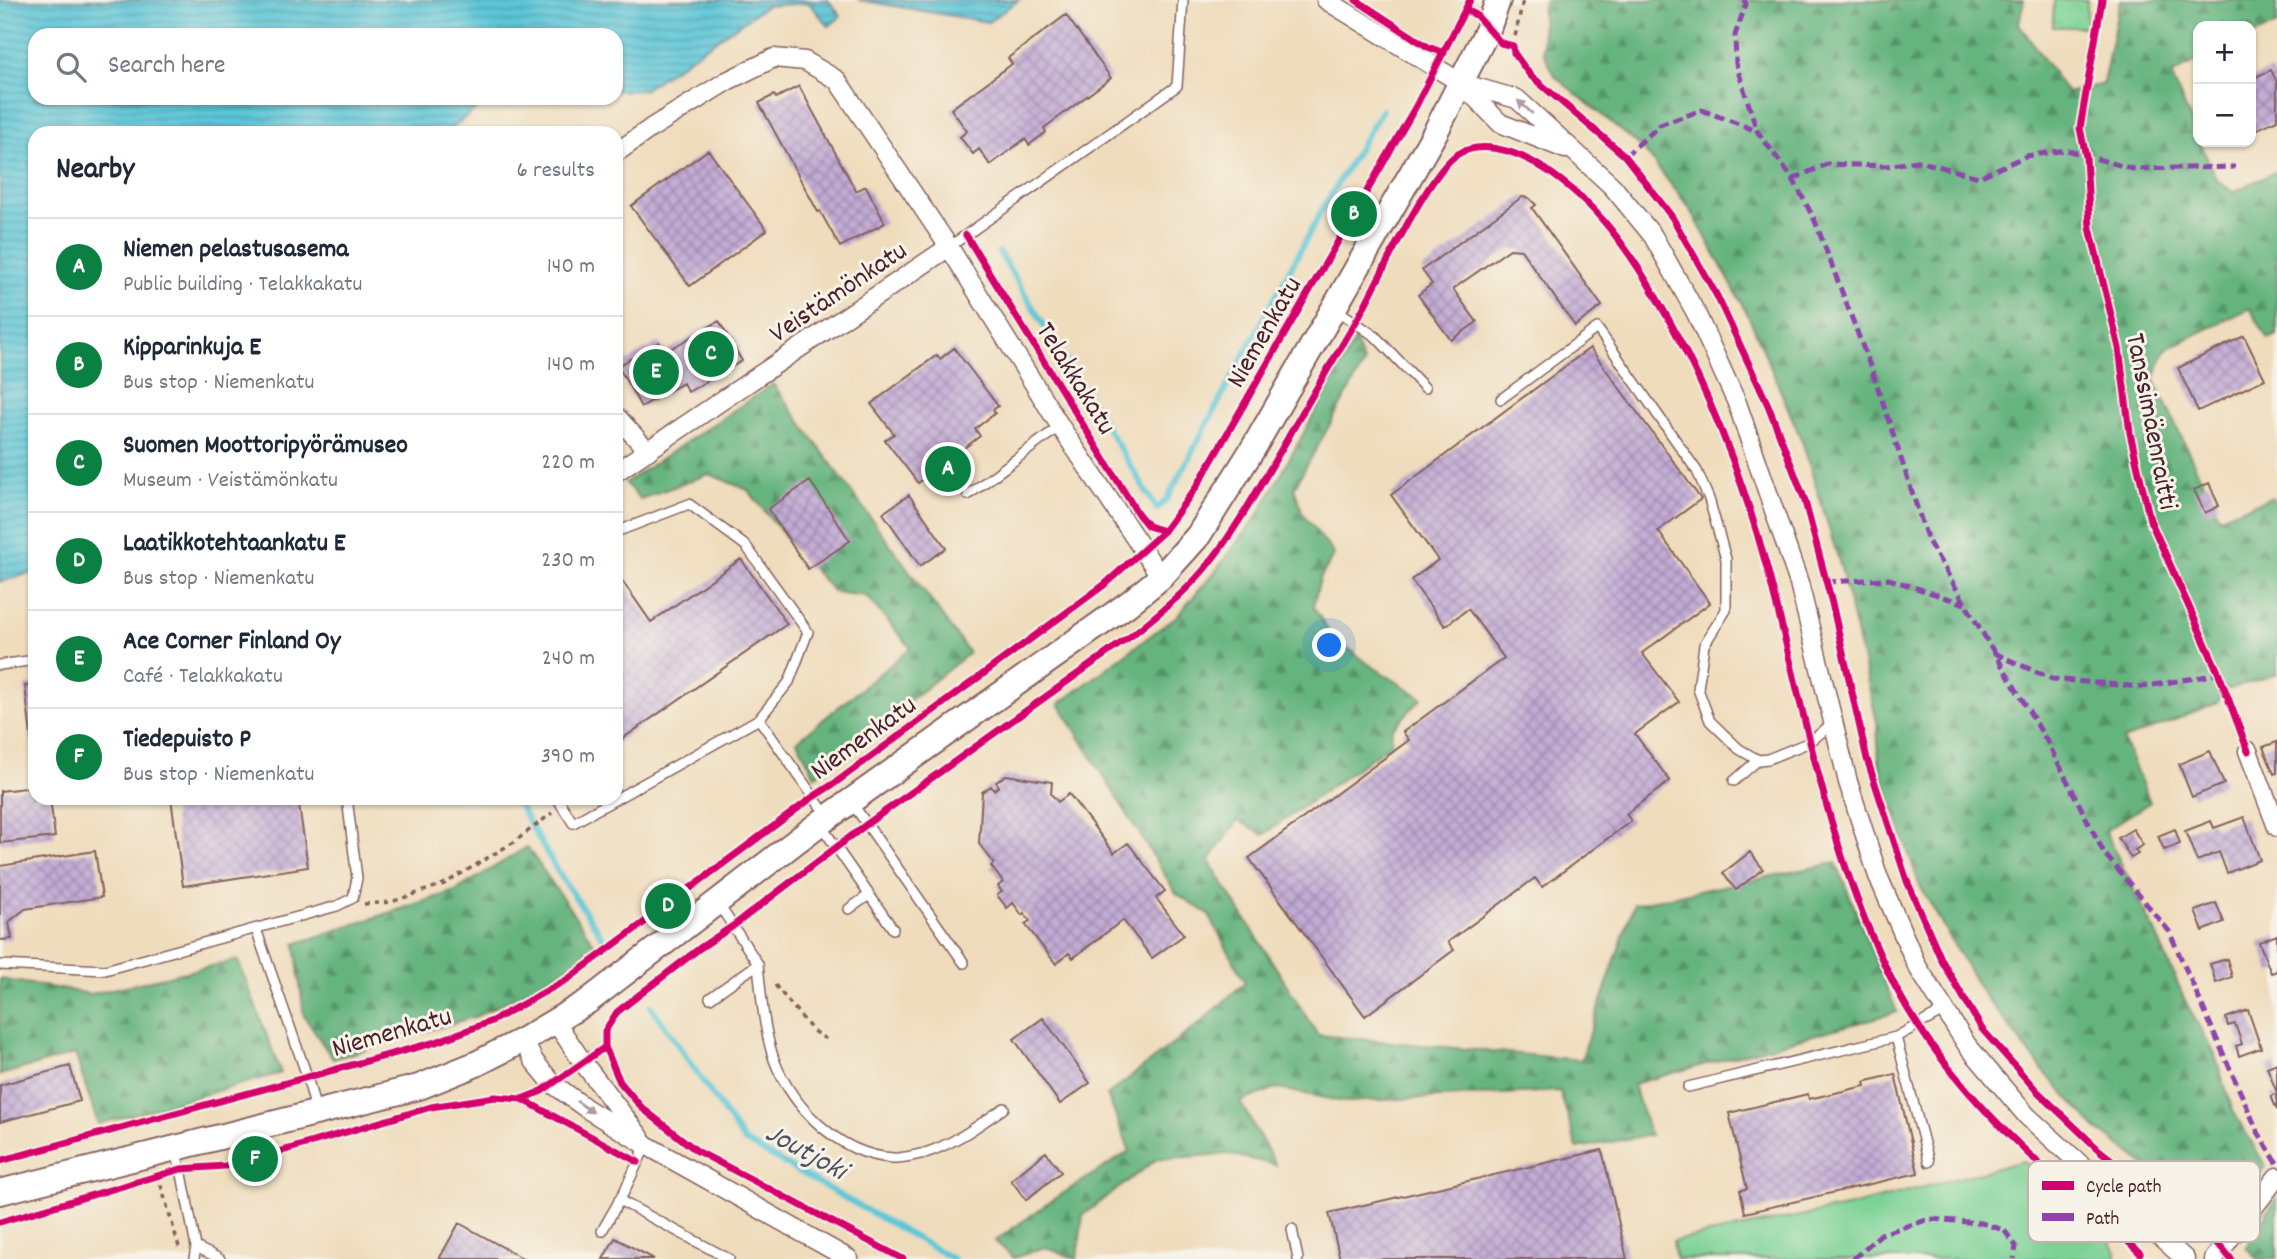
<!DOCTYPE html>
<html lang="en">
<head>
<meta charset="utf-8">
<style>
	:root { --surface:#fff; --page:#f2f2f3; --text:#1f2937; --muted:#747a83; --line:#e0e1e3; --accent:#0b8043 }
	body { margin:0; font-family:Dekko,sans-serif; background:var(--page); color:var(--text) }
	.controls { position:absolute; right:21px; top:21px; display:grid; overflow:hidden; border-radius:14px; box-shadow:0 2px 5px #0004 }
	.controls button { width:63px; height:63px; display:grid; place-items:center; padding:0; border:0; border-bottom:2px solid var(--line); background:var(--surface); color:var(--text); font:35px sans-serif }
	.you { position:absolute; left:1330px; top:646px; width:24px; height:24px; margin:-18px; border:5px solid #fff; border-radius:50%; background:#1a73e8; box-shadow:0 0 0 10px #1a73e833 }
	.badge { display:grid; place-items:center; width:46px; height:46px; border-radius:50%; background:var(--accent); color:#fff; font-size:23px; font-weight:700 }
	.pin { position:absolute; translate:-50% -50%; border:4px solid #fff; box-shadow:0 2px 7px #0006 }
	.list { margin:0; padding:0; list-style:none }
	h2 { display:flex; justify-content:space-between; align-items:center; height:91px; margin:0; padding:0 28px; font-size:30px }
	h2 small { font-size:23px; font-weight:400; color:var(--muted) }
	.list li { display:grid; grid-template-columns:46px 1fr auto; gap:21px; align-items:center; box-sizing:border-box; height:98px; padding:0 28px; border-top:2px solid var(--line) }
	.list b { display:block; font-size:26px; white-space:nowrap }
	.list p { margin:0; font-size:23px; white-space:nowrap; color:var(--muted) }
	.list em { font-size:23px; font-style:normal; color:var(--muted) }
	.icon { flex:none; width:38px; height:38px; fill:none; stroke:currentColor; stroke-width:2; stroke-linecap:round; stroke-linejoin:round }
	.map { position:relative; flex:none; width:2277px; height:1259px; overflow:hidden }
	.search { position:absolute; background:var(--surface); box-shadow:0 2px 5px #0004; left:28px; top:28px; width:595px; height:77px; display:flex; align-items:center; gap:18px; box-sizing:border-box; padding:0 24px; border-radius:21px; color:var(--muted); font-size:26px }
	.panel { position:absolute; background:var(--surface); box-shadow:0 2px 5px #0004; left:28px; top:126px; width:595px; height:679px; border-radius:21px }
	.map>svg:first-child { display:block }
	.green { fill:#7cd295; stroke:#637860; stroke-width:2 }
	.forest { fill:url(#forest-firs); stroke:#586a54; stroke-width:2 }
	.park { fill:url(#park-crowns); stroke:#637860; stroke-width:2 }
	.water { fill:url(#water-rules); stroke:#537281; stroke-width:2 }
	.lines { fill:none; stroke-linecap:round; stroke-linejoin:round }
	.stream { stroke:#5cc6d7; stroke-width:6 }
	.building { fill:url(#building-cross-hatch) }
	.lane-casing { stroke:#84615e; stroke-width:12 }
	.street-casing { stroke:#84615e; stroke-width:21 }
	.secondary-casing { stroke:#84615e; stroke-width:28 }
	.path { stroke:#84615e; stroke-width:3.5; stroke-dasharray:5 5; stroke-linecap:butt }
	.lane { stroke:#fff; stroke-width:9 }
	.street { stroke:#fff; stroke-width:18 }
	.secondary { stroke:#fff; stroke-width:24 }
	.quiet { stroke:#8e44ad; stroke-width:5; stroke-dasharray:10 5; stroke-linecap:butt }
	.cycleway-casing { stroke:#f7f3e8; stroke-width:11 }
	.cycleway { stroke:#d6006c; stroke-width:7 }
	.oneway { fill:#ae9aa0 }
	.labels { text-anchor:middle; stroke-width:6; stroke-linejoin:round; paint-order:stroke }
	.street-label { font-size:28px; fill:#4a1f2b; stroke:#f7f3e8 }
	.water-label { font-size:30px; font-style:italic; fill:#4f515f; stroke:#f7f3e8 }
	.key { fill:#f7f3e8; stroke:#c3b3af; stroke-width:2 }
	.key-label { font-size:19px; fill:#4a1f2b }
</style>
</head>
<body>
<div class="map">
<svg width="2277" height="1259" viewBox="0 0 2277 1259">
	<defs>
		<pattern id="forest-firs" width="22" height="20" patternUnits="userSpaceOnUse" patternTransform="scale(1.75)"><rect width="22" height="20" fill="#65b47e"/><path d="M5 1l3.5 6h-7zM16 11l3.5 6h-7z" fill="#559267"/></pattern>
		<pattern id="park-crowns" width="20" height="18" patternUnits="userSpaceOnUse" patternTransform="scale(1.75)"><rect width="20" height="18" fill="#7cd295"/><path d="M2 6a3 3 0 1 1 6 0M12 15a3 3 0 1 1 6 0" fill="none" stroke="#6db481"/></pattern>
		<pattern id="water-rules" width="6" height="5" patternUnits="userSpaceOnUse" patternTransform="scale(1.75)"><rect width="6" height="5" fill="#5cc6d7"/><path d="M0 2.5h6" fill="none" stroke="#4ea0af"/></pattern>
		<pattern id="building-cross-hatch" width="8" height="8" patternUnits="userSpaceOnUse" patternTransform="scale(1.75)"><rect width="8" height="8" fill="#c2abd5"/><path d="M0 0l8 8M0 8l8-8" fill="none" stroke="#a08bad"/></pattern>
	</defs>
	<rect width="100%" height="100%" fill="#f7f3e8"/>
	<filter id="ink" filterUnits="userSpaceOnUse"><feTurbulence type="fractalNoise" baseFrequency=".0143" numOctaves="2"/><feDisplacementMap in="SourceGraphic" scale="14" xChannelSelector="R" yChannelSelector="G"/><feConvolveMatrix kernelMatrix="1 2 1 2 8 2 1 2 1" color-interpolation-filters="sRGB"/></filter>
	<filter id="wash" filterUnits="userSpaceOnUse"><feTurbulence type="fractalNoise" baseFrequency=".00686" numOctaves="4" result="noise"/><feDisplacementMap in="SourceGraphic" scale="28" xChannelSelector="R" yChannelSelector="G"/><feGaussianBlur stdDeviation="1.57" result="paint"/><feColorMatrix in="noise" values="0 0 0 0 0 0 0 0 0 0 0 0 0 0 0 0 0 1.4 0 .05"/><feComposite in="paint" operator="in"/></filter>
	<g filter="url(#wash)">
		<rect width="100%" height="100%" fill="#efdcbc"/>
		<path class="green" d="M2023 1161 2106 1234 2116 1252V1259H1676L1673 1241 1851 1206Z"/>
		<path class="forest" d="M1545 0H2024L2019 24 2067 93 2103 84 2120 0H2274L2277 8V24L2251 37V26H2198V61L2171 75 2216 179 2233 192 2277 171V335L2268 339 2250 308 2166 349 2154 379 2219 517 2273 497 2277 506V674L2226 690 2216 704 2123 740 2150 802 2105 831 2154 930 2189 1009 2214 1052 2233 1111 2266 1167 2230 1208 2197 1204 2096 1128 2047 1075 1980 990 1919 884 1879 764 1877 722 1841 568 1802 441 1750 319 1691 210 1643 149 1556 77 1543 52 1542 10Z
			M1355 340 1364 364 1294 488 1303 514 1334 554 1320 579 1313 606 1330 634 1367 663 1422 698 1392 729 1391 744 1263 835 1238 820 1209 861 1318 1035 1581 1060 1634 904 1836 863 1897 1012 1633 1084 1650 1135 1577 1148 1560 1091 1345 1102 1276 1088 1240 1102 1276 1165 1228 1154 1157 1159 1083 1215 1077 1259 1045 1247 1014 1258 995 1241 1057 1197 1130 1151 1107 1095 1199 1024 1245 982 1209 915 1176 893 1059 704 1178 615 1214 573 1259 514Z
			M773 384 969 653 815 776 797 741 911 648 866 596 834 592 801 556 748 490 709 474 640 499 625 483Z
			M527 847 597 948 535 987 477 1016 333 1059 304 1016 295 944 455 891Z
			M238 960 281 1073 98 1124 75 1054 0 1075V979L91 994Z
			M2277 1197V1259H2258L2246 1247Z"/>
		<path class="park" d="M2054 0H2087V27H2053Z"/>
		<path class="water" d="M0 0H828L841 16 829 26 809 3 766 6 643 90 616 91V35H35V98H491L445 133H35V572L0 582Z
			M858 0H1019L988 22Z"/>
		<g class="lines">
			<path class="stream" d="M999 252 1157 509 1167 499 1325 204 1382 110
				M515 798 556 869 603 938
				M651 1006 744 1141 953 1259"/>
		</g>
		<g id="blocks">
			<path class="building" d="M1066 15 1111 78 1044 128 1046 132 1029 145 1025 139 990 165 979 149 973 154 960 137 967 131 951 109 1012 64 1008 58Z
				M2271 70 2277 82V120L2251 132V79Z
				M799 86 856 191 866 186 885 223 840 247 820 211 818 212 759 103 774 95 776 98Z
				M708 150 767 230 690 286 631 206Z
				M1522 197 1529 198 1536 205 1532 208 1602 306 1575 326 1521 250 1510 249 1453 289 1477 322 1451 340 1418 295 1432 284 1422 270Z
				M719 321 742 361 688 392 683 383 641 407 618 366 659 342 665 352Z
				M2244 336 2265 379 2198 411 2178 368Z
				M954 348 998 406 993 410 995 413 975 429 980 436 918 483 885 440 894 434 871 404 937 355 940 359Z
				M1590 348 1701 499 1658 531 1710 603 1642 653 1679 702 1635 734 1670 781 1626 814 1631 821 1542 887 1535 878 1448 942 1454 950 1365 1016 1249 858 1409 740 1403 732 1504 658 1468 609 1445 626 1411 580 1438 560 1391 495Z
				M810 481 850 541 808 569 768 509Z
				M2209 483 2219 506 2205 513 2194 490Z
				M909 495 946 548 920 566 883 513Z
				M741 559 787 624 616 743V572L651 622Z
				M35 685V752H33L25 686Z
				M2277 742V773L2274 774 2263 747Z
				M2210 751 2224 784 2192 797 2179 764Z
				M1006 775 1052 782 1051 794 1058 802 1069 794 1114 853 1128 843 1165 891 1156 898 1184 935 1152 958 1123 920 1073 958 1069 953 1056 964 1025 924 1030 921 1024 913 1022 915 1013 903 1007 908 997 895 1002 892 998 886 1003 882 991 866 994 863 979 844 982 792 991 786 994 790 999 786 996 782Z
				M35 787V798H50L55 837 0 843V791Z
				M171 798H298L308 867 183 886Z
				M2244 817 2260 860 2227 873 2219 852 2197 861 2185 831 2211 821 2214 828Z
				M2133 829 2143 845 2135 850 2138 854 2131 858 2118 838Z
				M2175 829 2180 844 2164 850 2158 836Z
				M95 851 102 897 25 909 9 922 12 939 0 940V866Z
				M1750 852 1763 869 1736 890 1723 873Z
				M2216 903 2224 922 2203 931 2195 911Z
				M2277 935V971L2271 973 2259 942Z
				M2227 959 2232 977 2216 983 2210 964Z
				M2248 1010 2261 1048 2239 1056 2236 1046 2242 1044 2235 1024 2228 1026 2226 1018Z
				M1043 1018 1090 1083 1060 1104 1014 1039Z
				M2277 1063V1093L2267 1067Z
				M70 1066 80 1101 0 1122V1085Z
				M1895 1074 1918 1173 1745 1213 1740 1190 1747 1189 1729 1113 1808 1094 1809 1099 1865 1086 1864 1082Z
				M2277 1093V1110L2271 1096Z
				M1602 1150 1627 1259H1340L1329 1213Z
				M1046 1152 1061 1172 1026 1200 1011 1180Z
				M459 1223 524 1259H439Z
				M615 1238 654 1259H603Z"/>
		</g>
	</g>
	<g filter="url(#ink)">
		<use href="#blocks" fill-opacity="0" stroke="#84615e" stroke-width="2"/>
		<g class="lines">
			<defs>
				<path id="lane" d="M949 247 1177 86 1183 0
					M1336 309 1376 337 1425 388
					M1501 399 1597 328 1697 471 1709 499 1726 559V610L1704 645 1698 689 1710 721 1739 749 1758 760 1768 759 1810 742 1834 722
					M968 495 1060 426
					M0 665 35 660
					M759 719 827 816
					M1734 781 1758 760
					M557 798 573 823 759 719 789 682 808 632 746 546 689 504 616 532
					M852 803 964 963
					M820 824 893 929
					M849 909 869 895
					M256 929 307 1076 316 1111
					M758 964C761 993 763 1022 771 1050 785 1101 837 1155 893 1158 902 1159 916 1155 925 1153 954 1144 979 1125 1004 1108
					M0 965 105 970 337 906 353 898 357 878 347 798
					M710 998 758 964 719 905
					M1896 1037 1929 1162
					M1688 1087 1896 1037 1945 1010
					M174 1151 181 1169 196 1247 194 1259
					M619 1200 729 1259
					M1292 1229 1298 1259
					M602 1231 623 1194 646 1145
					M196 1247 220 1259"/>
				<path id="street" d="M1326 0 1461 83 1500 123 1565 149
					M1461 83 1517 99 1612 186 1653 236 1696 313 1737 403 1799 583 1848 782 1878 876 1917 966 1967 1045 2027 1116 2185 1259
					M616 153 651 128 727 81 774 58 805 61 837 80 949 247 1060 426 1161 577
					M616 416 648 451
					M616 472 949 247
					M2248 751 2277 827
					M555 1021 584 1064 640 1137
					M523 1040 534 1061 553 1084 587 1109 646 1145 849 1259
					M2214 1259 2277 1177"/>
				<path id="secondary" d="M0 1192 419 1087 476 1064 523 1040 587 1002 820 823 1128 604 1161 577 1198 536 1254 447 1436 131 1488 29 1498 0"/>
			</defs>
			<use href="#lane" class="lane-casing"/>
			<use href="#street" class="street-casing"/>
			<use href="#secondary" class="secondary-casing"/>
			<path class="path" d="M1513 46 1523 0
				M364 904 391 902 444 884 514 842 552 813
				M775 985 813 1031 829 1041
				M158 1175 179 1247"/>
			<use href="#lane" class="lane"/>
			<use href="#street" class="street"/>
			<use href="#secondary" class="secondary"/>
			<path class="quiet" d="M1744 0 1746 4 1735 35 1736 64 1757 131 1793 179 1815 221 1875 379 1928 541 2048 743 2104 853 2169 931 2258 1132 2277 1163
				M1625 156 1660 125 1702 110 1757 131
				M1793 179 1827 164 1886 166 1918 161 1979 177 2026 156 2066 150 2133 169 2235 167
				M1826 582 1889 579 1965 604
				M1994 653 2052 679 2141 687 2219 674
				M1853 1259 1881 1234 1930 1219 1981 1223 2004 1230 2016 1246 2014 1259"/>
			<defs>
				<path id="cycleway" d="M1356 0 1428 47 1444 53
					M2102 0 2080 128 2086 157 2090 228 2119 348 2130 433 2150 520 2219 674 2248 751
					M1466 10 1476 15 1501 43 1513 46 1514 53 1530 75 1625 156 1672 217 1717 296 1768 405 1804 498 1832 603 1867 759 1907 881 1942 961 1982 1029 2037 1091 2099 1150 2176 1210 2222 1248 2231 1259
					M966 235 1138 514 1148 526 1164 531
					M522 1099 542 1091 605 1047
					M0 1161 436 1042 492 1021 568 979 813 797 835 783 1104 585 1164 531 1197 486 1416 106 1470 0
					M0 1222 181 1169 225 1166 255 1159 431 1107 495 1097 522 1099 638 1162
					M903 1259 697 1151 642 1108 620 1082 605 1047V1031L617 1012 700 948 733 926 867 824 1131 636C1159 613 1188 591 1210 562 1240 524 1263 480 1288 438 1310 398 1334 359 1357 320 1376 286 1430 169 1458 154 1481 141 1511 150 1533 162 1588 193 1625 243 1656 297 1705 381 1742 475 1767 568 1805 710 1828 857 1896 988 1933 1058 1987 1116 2045 1169 2076 1198 2110 1223 2140 1253"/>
			</defs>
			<use href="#cycleway" class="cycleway-casing"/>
			<use href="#cycleway" class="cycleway"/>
		</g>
		<defs><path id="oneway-solid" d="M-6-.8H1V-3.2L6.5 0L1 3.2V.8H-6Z" transform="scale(1.75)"/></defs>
		<g class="oneway">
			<use href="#oneway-solid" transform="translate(1525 107) rotate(-138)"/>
			<use href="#oneway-solid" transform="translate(585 1107) rotate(35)"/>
		</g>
	</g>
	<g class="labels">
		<g class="street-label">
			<text transform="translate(837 290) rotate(-34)" y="10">Veistämönkatu</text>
			<text transform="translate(1262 331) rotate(-60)" y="10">Niemenkatu</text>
			<text transform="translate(1078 377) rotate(58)" y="10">Telakkakatu</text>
			<text transform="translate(2154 421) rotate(79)" y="10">Tanssimäenraitti</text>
			<text transform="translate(862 736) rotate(-36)" y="10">Niemenkatu</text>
			<text transform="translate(391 1030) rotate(-16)" y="10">Niemenkatu</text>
		</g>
		<g class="water-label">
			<text transform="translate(807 1150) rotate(29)" y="10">Joutjoki</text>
		</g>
	</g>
	<rect x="2028" y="1161" width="232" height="81" rx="10" class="key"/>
	<rect x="2042" y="1181" width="32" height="9" fill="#d6006c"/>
	<rect x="2042" y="1213" width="32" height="8" fill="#8e44ad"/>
	<g class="key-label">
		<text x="2086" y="1192">Cycle path</text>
		<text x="2086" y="1224">Path</text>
	</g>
</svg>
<div class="controls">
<button>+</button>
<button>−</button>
</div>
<div class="you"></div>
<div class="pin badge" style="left:948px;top:469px">A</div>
<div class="pin badge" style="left:1354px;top:214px">B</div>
<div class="pin badge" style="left:711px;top:354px">C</div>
<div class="pin badge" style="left:668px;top:906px">D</div>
<div class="pin badge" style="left:656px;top:372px">E</div>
<div class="pin badge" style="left:255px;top:1159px">F</div>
<div class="search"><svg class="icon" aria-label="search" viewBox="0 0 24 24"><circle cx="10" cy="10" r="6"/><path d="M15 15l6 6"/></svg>Search here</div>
<section class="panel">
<h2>Nearby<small>6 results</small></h2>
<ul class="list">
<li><span class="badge">A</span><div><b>Niemen pelastusasema</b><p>Public building · Telakkakatu</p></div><em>140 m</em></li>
<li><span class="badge">B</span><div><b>Kipparinkuja E</b><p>Bus stop · Niemenkatu</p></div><em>140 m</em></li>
<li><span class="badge">C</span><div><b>Suomen Moottoripyörämuseo</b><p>Museum · Veistämönkatu</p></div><em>220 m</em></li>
<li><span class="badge">D</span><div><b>Laatikkotehtaankatu E</b><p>Bus stop · Niemenkatu</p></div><em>230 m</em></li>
<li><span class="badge">E</span><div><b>Ace Corner Finland Oy</b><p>Café · Telakkakatu</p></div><em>240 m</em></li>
<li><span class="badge">F</span><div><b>Tiedepuisto P</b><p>Bus stop · Niemenkatu</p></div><em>390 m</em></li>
</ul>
</section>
</div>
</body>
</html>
